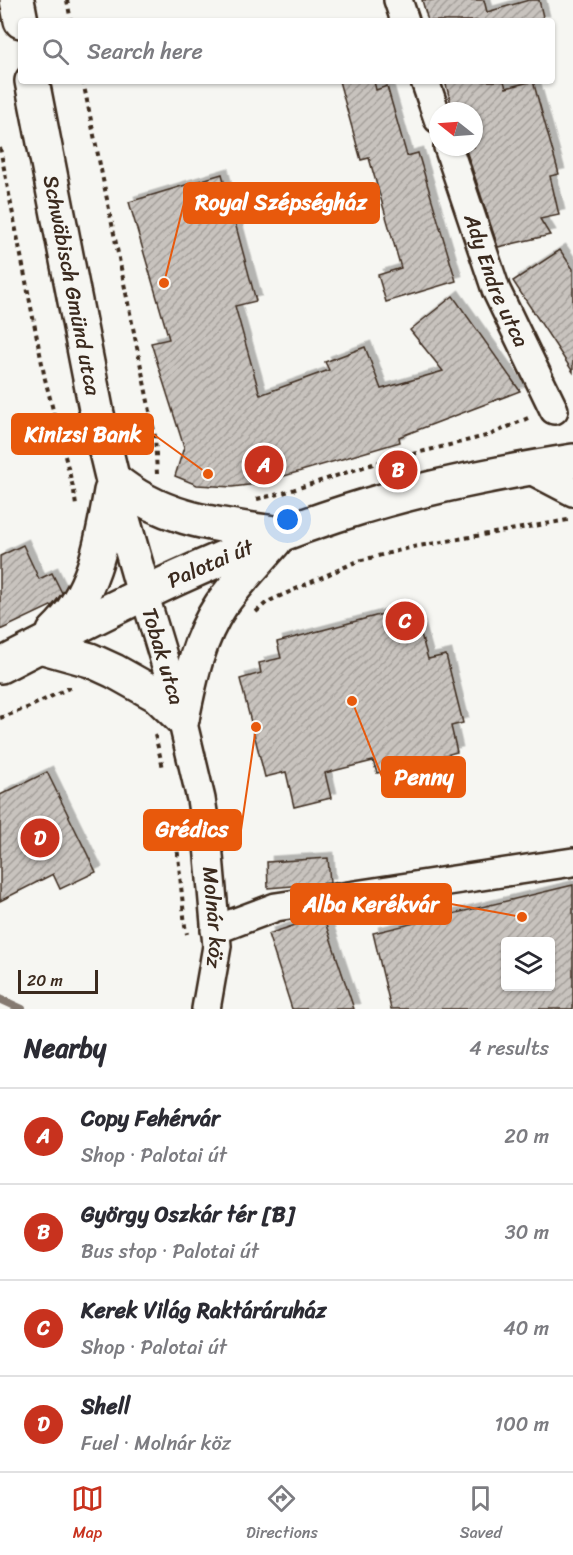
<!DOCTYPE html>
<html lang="en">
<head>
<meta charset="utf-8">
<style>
	:root { --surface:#fff; --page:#f7f7f7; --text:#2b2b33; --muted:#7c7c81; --line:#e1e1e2; --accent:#c8321e }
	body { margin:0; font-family:Sriracha,sans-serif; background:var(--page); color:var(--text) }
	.controls { position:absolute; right:18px; bottom:18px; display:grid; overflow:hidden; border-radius:6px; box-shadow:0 2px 4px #0004 }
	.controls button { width:54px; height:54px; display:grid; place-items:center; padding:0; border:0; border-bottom:2px solid var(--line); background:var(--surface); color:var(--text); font:30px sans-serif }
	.compass { position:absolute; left:429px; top:102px; width:54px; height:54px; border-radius:50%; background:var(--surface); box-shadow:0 2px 4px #0004; rotate:287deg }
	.scale { position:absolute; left:18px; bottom:15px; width:80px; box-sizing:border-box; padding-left:6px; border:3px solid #3b2a1e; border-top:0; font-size:16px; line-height:21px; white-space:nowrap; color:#3b2a1e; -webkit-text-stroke:4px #f6f6f2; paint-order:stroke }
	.you { position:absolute; left:288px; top:520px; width:21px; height:21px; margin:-15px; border:4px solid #fff; border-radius:50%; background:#1a73e8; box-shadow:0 0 0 9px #1a73e833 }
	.badge { display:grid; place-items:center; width:39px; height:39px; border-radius:50%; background:var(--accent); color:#fff; font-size:20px; font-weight:700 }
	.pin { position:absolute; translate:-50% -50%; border:3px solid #fff; box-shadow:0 2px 6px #0006 }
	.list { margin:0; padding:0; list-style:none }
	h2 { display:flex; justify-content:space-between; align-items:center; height:78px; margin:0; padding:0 24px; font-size:26px }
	h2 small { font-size:20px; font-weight:400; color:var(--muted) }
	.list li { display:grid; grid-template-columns:39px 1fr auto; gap:18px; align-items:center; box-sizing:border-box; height:96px; padding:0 24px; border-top:2px solid var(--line) }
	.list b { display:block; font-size:22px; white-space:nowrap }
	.list p { margin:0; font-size:20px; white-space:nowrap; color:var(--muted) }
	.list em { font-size:20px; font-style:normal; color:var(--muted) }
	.icon { flex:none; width:33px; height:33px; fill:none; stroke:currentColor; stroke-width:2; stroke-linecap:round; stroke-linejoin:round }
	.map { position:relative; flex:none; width:573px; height:1009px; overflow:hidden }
	.search { position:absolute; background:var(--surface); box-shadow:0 2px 4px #0004; left:18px; right:18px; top:18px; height:66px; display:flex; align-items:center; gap:15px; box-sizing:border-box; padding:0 21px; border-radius:6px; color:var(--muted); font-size:22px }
	.sheet { height:462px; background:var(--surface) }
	nav { display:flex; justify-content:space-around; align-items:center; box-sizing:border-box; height:84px; border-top:2px solid var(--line); background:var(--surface); font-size:16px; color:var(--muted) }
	nav a { display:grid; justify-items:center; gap:3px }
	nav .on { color:var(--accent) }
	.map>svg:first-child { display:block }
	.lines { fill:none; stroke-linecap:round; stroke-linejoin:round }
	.stream { stroke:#857a71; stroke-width:8 }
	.building { fill:url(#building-hatch); stroke:#3b2a1e; stroke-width:1.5; fill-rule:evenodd; filter:url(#shadow) }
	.minor-casing { stroke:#3b2a1e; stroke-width:32 }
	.major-casing { stroke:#3b2a1e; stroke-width:38 }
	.path { stroke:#3b2a1e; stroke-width:4; stroke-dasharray:4.5 4.5; stroke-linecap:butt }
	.minor { stroke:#f6f6f2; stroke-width:27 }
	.major { stroke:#f6f6f2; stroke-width:33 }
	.labels { text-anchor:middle; stroke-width:4.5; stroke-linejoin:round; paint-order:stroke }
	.street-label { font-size:21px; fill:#3b2a1e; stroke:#f6f6f2 }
	.leader { fill:none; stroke:#e8590c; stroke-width:2 }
	.callout-dot { fill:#e8590c; stroke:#f6f6f2; stroke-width:2 }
	.callout { fill:#e8590c; stroke:#e8590c; stroke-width:2 }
	.callout-label { font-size:22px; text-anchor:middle; font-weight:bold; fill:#fff }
</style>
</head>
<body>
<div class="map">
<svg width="573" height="1009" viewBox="0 0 573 1009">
	<defs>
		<pattern id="building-hatch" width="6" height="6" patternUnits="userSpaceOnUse" patternTransform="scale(1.5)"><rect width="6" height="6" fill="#c8c3be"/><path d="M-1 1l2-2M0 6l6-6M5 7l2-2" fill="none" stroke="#a49f9a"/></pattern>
		<filter id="shadow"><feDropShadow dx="5.5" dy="-5.5" stdDeviation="0" flood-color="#0004"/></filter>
	</defs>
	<rect width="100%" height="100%" fill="#f6f6f2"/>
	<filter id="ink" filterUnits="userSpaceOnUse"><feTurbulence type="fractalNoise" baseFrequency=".0167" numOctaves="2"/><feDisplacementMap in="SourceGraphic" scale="12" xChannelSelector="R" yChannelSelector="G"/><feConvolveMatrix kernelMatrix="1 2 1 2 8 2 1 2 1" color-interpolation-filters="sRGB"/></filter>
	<g filter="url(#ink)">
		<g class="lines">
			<path class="stream" d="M0 999 22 1009"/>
		</g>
		<path class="building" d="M422 0H484L487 12 529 0H539L544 21H428Z
			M339 81H374L376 90 387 86 407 156 418 153 456 281 386 302 378 275 401 268 369 158 361 160Z
			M445 81H504L506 88 533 81 559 174 550 176 559 215 540 219 550 235 498 247 465 147H474V111H453Z
			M222 174 256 301 235 306 260 395 329 370 325 362 365 347 381 389 443 371 410 330 453 296 520 391 399 437 400 442 257 484 232 487 197 485 175 476 184 447 151 343 169 339 129 202Z
			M560 250 573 269V372L513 281Z
			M23 545 39 579 52 573 62 593 53 605 0 630V556Z
			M402 609 408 630 419 627 428 659 446 655 463 723 451 726 457 752 377 773 373 761 325 773 331 798 294 807 286 772 265 777 240 679 261 673 259 663 281 658 277 642Z
			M47 772 96 872 60 889 53 874 0 901V795Z
			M328 858 330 883 268 888 267 862Z
			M573 885V1009H391L373 933ZM506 942H550V987H506Z
			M323 916 354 1009H292L268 934Z"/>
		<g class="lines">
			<defs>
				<g id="minor">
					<path d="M398 0 405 21"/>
					<path d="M425 81 438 119"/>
					<path id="s1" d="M448 147 496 290 554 410"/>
					<path d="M527 468 573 492"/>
					<path id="s2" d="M144 593 182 719 201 799 208 845 217 946 206 1009"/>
					<path d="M215 930 276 907 573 862"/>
				</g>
				<g id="major">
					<path d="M17 0 21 21"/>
					<path id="s3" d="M32 81 97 414 118 502 144 593"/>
					<path d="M113 479C163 521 219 525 282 534"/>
					<path d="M54 632C94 594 102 544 111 491"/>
					<path d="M40 646 90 660 114 671 157 695 182 719"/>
					<path id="s4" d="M0 666C118 605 237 544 365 506 433 485 503 472 573 461"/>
					<path d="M182 719C190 679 198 639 221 605 237 582 257 562 275 541"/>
				</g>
			</defs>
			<use href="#minor" class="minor-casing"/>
			<use href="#major" class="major-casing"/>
			<path class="path" d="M67 0 71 21
				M83 81 155 436 157 474
				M0 148 45 379 74 491 76 506
				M257 499 283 493 376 463 490 435 528 418
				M256 612 267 602 358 561 413 547 568 520
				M0 718 27 708 71 687
				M155 735 163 768
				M175 825 185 926 187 934"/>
			<use href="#minor" class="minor"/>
			<use href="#major" class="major"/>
		</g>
	</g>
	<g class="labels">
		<g class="street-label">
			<text dy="7" stroke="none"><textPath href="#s1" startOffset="142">Ady Endre utca</textPath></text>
			<text dy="7" stroke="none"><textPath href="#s3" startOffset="208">Schwäbisch Gmünd utca</textPath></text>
			<text dy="7" stroke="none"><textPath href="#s4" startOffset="234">Palotai út</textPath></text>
			<text dy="7" stroke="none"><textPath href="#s2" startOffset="66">Tobak utca</textPath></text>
			<text dy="7" stroke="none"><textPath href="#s2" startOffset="333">Molnár köz</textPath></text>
		</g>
	</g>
	<path class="leader" d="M164 283L184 203M208 474L153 434M352 701L382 777M256 727L241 830M522 917L451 904"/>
	<g class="callout-dot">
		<circle cx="164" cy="283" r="6"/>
		<circle cx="208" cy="474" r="6"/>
		<circle cx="352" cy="701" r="6"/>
		<circle cx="256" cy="727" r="6"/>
		<circle cx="522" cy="917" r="6"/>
	</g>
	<g class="callout">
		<rect x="184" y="183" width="195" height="40" rx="6"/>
		<rect x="12" y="414" width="141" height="40" rx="6"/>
		<rect x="382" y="757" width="83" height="40" rx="6"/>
		<rect x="144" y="810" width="97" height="40" rx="6"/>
		<rect x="291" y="884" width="160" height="40" rx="6"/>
	</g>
	<g class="callout-label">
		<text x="281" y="210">Royal Szépségház</text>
		<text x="83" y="442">Kinizsi Bank</text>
		<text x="424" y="785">Penny</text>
		<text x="192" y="837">Grédics</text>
		<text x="371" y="912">Alba Kerékvár</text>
	</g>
</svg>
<div class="controls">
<button><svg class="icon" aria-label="layers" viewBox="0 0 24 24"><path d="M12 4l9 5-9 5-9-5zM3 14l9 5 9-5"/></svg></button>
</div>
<svg class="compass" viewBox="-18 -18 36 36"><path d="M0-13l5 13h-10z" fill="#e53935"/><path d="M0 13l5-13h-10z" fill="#7c7c81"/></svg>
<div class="scale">20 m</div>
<div class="you"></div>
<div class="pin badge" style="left:264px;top:465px">A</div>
<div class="pin badge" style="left:398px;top:470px">B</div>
<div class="pin badge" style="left:405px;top:621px">C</div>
<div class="pin badge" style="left:40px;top:838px">D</div>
<div class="search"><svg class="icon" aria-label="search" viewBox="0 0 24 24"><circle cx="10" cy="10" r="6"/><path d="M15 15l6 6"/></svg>Search here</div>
</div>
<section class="sheet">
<h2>Nearby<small>4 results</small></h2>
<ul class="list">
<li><span class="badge">A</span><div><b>Copy Fehérvár</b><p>Shop · Palotai út</p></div><em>20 m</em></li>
<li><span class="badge">B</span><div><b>György Oszkár tér [B]</b><p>Bus stop · Palotai út</p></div><em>30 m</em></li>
<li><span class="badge">C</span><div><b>Kerek Világ Raktáráruház</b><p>Shop · Palotai út</p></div><em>40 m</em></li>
<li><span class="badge">D</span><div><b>Shell</b><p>Fuel · Molnár köz</p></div><em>100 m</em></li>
</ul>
</section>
<nav>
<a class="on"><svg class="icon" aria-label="map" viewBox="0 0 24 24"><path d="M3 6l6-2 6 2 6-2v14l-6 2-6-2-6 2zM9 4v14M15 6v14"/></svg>Map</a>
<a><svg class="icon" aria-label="directions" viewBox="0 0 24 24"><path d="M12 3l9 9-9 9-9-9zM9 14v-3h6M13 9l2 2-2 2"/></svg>Directions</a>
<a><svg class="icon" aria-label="saved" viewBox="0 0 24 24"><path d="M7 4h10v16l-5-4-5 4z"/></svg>Saved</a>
</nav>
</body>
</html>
